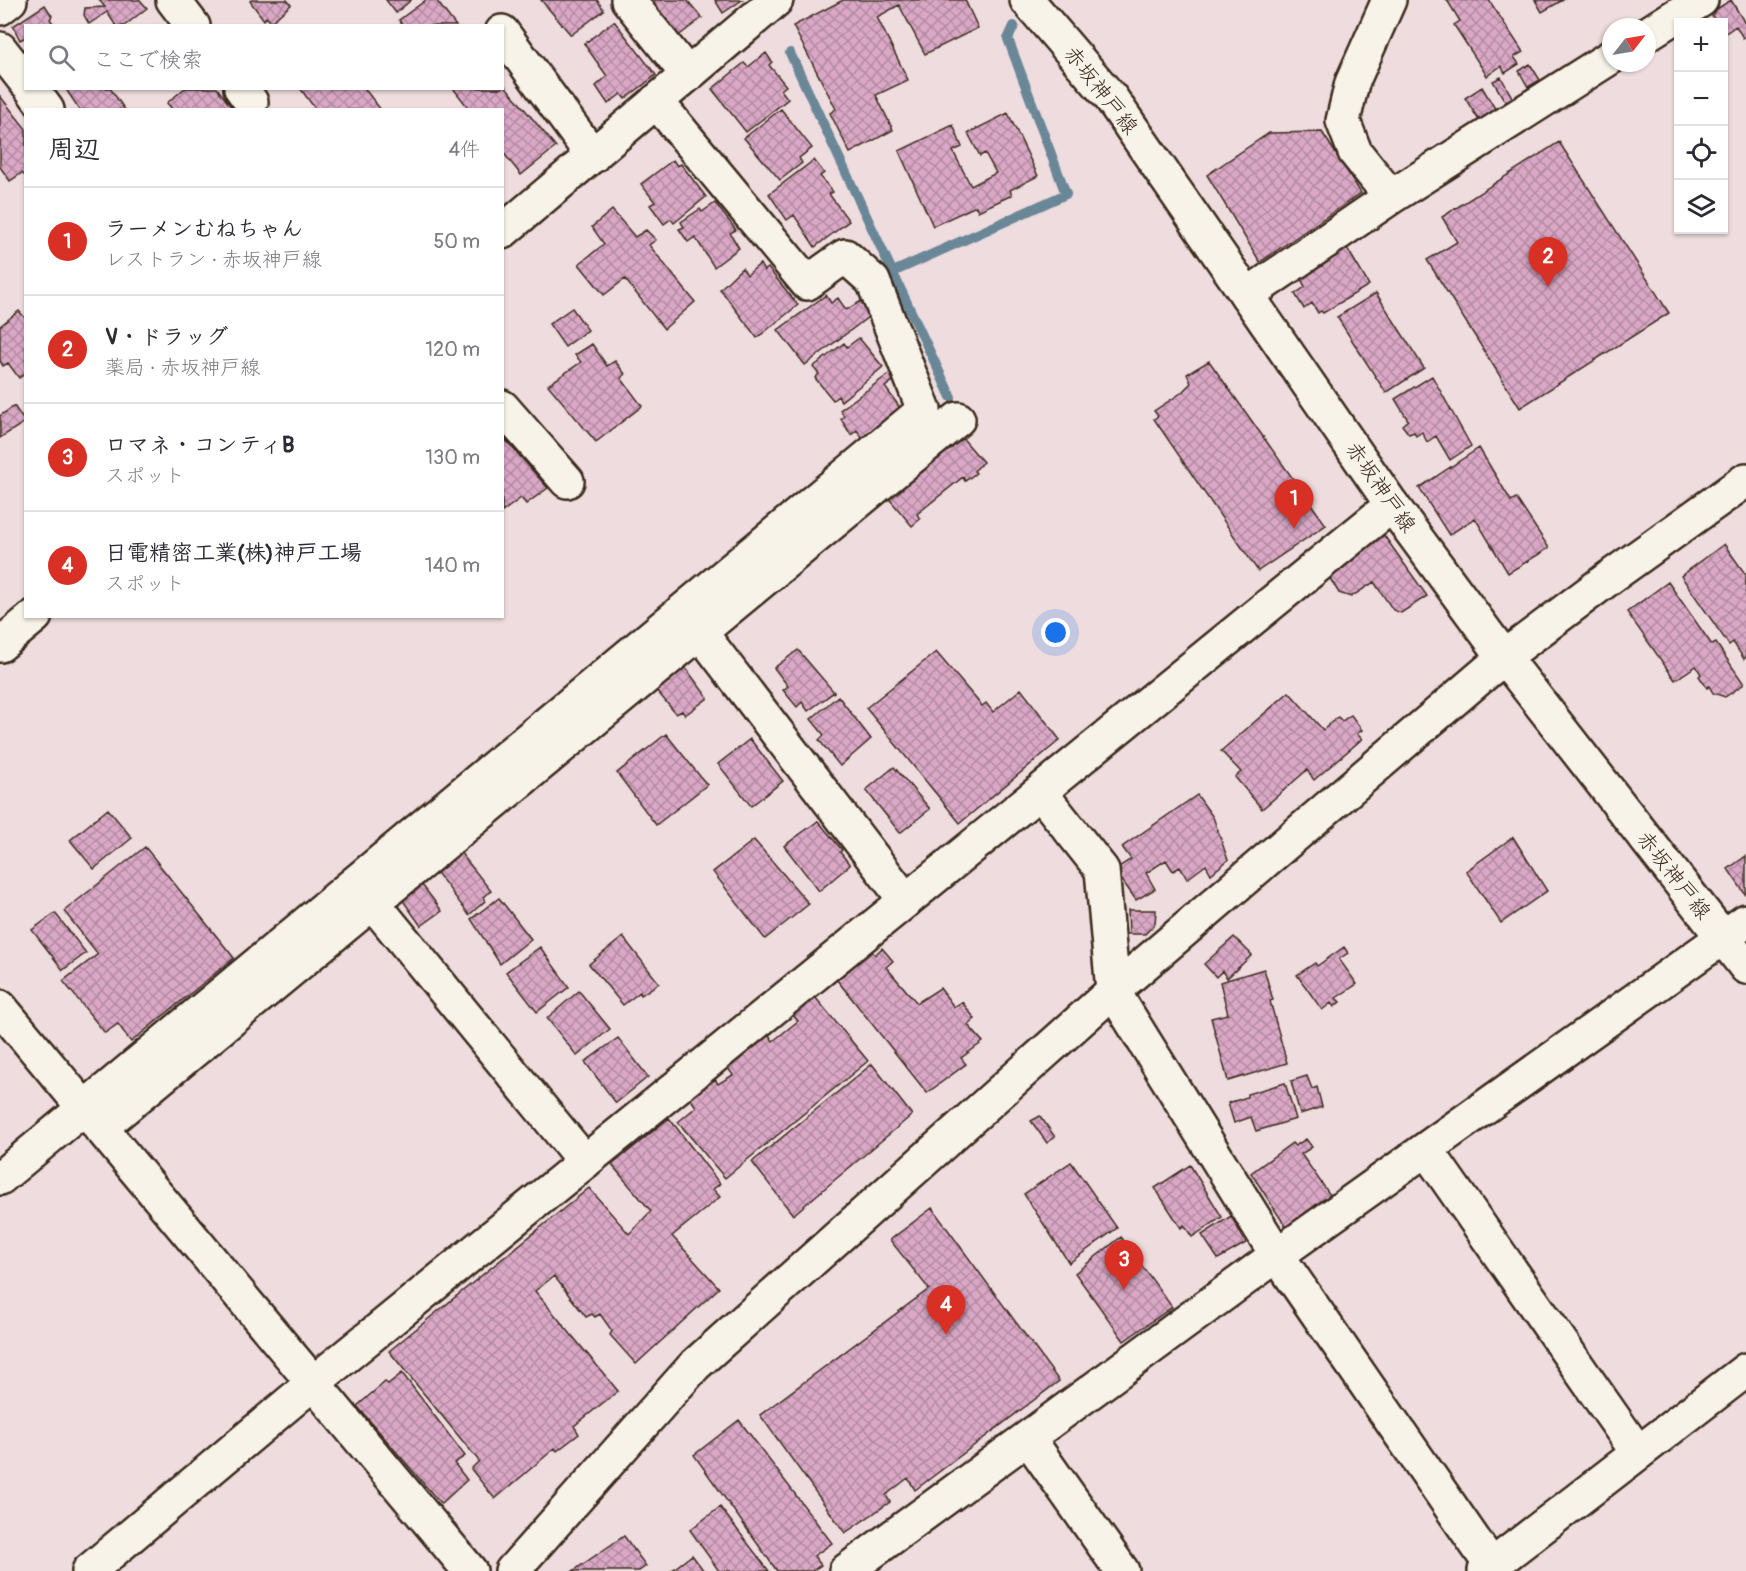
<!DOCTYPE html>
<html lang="ja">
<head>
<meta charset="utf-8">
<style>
	:root { --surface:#fff; --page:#f7f7f7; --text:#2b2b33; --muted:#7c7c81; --line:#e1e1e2; --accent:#d93025 }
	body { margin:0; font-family:Pangolin,"Klee One",sans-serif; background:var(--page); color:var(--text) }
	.controls { position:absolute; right:18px; top:18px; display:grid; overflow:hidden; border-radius:0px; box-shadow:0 2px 4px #0004 }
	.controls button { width:54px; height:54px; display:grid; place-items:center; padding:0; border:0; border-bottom:2px solid var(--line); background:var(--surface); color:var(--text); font:30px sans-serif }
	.compass { position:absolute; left:1602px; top:18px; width:54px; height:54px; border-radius:50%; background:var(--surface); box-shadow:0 2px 4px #0004; rotate:59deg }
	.you { position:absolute; left:1056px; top:633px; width:21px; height:21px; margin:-15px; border:4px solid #fff; border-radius:50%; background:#1a73e8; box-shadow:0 0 0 9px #1a73e833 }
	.badge { display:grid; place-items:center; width:39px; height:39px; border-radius:50%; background:var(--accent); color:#fff; font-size:20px; font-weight:700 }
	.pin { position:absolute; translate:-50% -50px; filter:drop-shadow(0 2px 3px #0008) }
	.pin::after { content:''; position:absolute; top:32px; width:21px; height:18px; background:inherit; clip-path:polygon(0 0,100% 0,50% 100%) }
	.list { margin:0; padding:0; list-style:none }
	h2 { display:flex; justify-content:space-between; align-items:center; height:78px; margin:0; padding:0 24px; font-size:26px }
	h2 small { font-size:20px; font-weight:400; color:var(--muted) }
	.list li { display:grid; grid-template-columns:39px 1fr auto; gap:18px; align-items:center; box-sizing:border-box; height:108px; padding:0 24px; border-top:2px solid var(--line) }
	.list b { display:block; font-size:22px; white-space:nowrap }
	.list p { margin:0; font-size:20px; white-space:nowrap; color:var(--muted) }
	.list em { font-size:20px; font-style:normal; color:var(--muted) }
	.icon { flex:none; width:33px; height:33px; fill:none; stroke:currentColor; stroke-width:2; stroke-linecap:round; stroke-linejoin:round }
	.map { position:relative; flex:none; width:1746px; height:1571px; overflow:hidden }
	.search { position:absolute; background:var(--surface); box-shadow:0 2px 4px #0004; left:24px; top:24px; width:480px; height:66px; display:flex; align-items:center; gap:15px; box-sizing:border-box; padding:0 21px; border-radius:0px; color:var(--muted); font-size:22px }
	.panel { position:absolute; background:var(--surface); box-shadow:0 2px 4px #0004; left:24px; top:108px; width:480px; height:510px; border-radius:0px }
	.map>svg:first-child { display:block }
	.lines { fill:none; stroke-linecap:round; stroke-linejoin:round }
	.stream { stroke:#6b8798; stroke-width:10 }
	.building { fill:url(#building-cross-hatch); stroke:#3b2a1e; stroke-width:1.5 }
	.minor-casing { stroke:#3b2a1e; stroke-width:38 }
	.tertiary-casing { stroke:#3b2a1e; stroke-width:38 }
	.secondary-casing { stroke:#3b2a1e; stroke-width:38 }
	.minor { stroke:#f7f3e8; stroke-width:33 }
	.tertiary { stroke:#f7f3e8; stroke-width:33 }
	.secondary { stroke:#f7f3e8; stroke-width:33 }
	.labels { text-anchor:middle; stroke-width:6; stroke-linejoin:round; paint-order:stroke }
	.street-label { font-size:21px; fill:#3b2a1e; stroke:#f7f3e8 }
</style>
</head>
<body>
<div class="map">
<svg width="1746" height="1571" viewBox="0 0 1746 1571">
	<defs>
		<pattern id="building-cross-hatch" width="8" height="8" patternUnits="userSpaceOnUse" patternTransform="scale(1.5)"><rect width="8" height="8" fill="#daa8c6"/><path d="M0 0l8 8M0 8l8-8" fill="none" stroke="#b289a0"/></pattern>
	</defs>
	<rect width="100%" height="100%" fill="#eedcde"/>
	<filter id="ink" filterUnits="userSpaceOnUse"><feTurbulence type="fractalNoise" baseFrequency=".0167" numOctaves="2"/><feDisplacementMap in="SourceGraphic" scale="12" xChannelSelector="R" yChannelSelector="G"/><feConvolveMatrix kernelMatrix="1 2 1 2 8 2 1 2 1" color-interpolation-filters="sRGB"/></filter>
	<g filter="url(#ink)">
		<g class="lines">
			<path class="stream" d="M790 53 951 397
				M893 272 1066 194 1008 39 1014 26"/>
		</g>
		<path class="building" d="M99 0H140L147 8 124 26H116L107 12 89 24 84 15 85 8 105 7Z
			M251 0H287L291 5 271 22 266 17 264 20 250 1Z
			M386 0H411L396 13Z
			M426 0H436L456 26H403L399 20Z
			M541 0H597L604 10 571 35Z
			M656 0H687L702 18 677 37 651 3Z
			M715 0H742L723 13Z
			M965 0 978 28 925 54 899 5 877 17 908 80 876 95 893 130 850 153 830 113 836 109 793 26 843 0Z
			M1447 0H1489L1523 52 1514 57 1519 64 1505 73 1501 66 1487 76 1454 25 1460 21Z
			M1535 0H1563L1542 12Z
			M1731 0 1746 25V36L1743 38 1736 26 1724 34V22H1716L1710 13Z
			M45 5 52 16 50 19 55 26H26V37L20 40 13 26Z
			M614 21 656 75 625 99 621 94 608 104 596 86 607 76 584 44Z
			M766 53 772 62 769 65 786 86 781 90 788 99 746 132 712 89 744 63 748 67Z
			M1530 64 1540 80 1528 87 1519 71Z
			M1501 77 1513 99 1506 103 1493 81Z
			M502 82 556 147 521 175 502 151V110H470L453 88H502Z
			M1482 87 1497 112 1480 122 1465 98Z
			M72 88H110L125 110H80L67 91Z
			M185 88H217L232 108 173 110 167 103Z
			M300 88H364L381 110H316Z
			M0 96 26 129V177L22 173 10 181 0 167Z
			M781 109 812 148 799 158 802 163 780 180 744 138Z
			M1008 113 1038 176 1010 190 1012 195 978 211 976 206 933 226 899 151 953 125 962 147 953 151 971 186 996 173 985 153 980 156 968 133Z
			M1322 132 1361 193 1260 262 1207 175 1269 133Z
			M1559 142 1669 313 1520 408 1427 260 1457 242 1442 217Z
			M673 160 677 166 681 164 706 197 674 223 671 219 664 224 650 205 655 202 641 184Z
			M814 160 824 173 820 176 833 192 829 194 849 221 815 247 794 215 787 220 769 194Z
			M715 203 736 230 730 233 739 248 714 267 695 237 688 242 679 229 684 227 681 222 700 209 702 212Z
			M612 210 635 237 646 230 656 240 649 245 695 302 664 329 625 279 604 295 579 264 604 244 592 227Z
			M1347 248 1369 285 1323 313 1321 311 1318 313 1312 303 1304 309 1295 294 1305 287 1300 276Z
			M760 264 764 271 768 268 798 305 757 338 720 289 742 268 747 275Z
			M1376 293 1424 368 1386 393 1337 317Z
			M826 295 831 303 838 298 846 310 863 300 872 314 805 365 778 330Z
			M572 308 588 330 565 347 549 324Z
			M19 311 26 319V373L19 378 8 363 3 366 0 361V326Z
			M859 338 883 367 841 401 838 396 833 400 815 378 819 374 813 367 844 343 847 347Z
			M592 344 607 366 615 361 625 374 621 378 642 406 596 442 548 385 581 362 575 355Z
			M1209 361 1326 525 1258 571 1154 419 1158 416 1154 411 1181 393 1191 383 1187 374Z
			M893 371 897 378 885 387 901 409 866 444 857 430 851 435 841 419 844 416 840 410Z
			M1432 376 1471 446 1450 460 1436 436 1427 442 1422 432 1416 436 1414 432 1409 434 1402 425 1408 420 1395 399Z
			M14 406 25 422 0 438V416Z
			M959 434 983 462 974 471 976 473 965 481 963 477 917 514 920 519 912 526 886 495Z
			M502 436 548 488 526 504 521 498 502 512Z
			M1479 448 1511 501 1516 498 1549 548 1508 573 1475 518 1449 535 1419 488Z
			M1383 534 1427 596 1401 613 1393 610 1374 582 1351 597 1339 593 1323 567Z
			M1724 544 1746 575V657L1744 659 1733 642 1729 645 1681 576Z
			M1668 582 1712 645 1716 643 1744 684 1725 697 1713 693 1709 686 1707 688 1699 676 1701 674 1696 666 1675 680 1627 612Z
			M798 650 834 692 808 711 802 702 797 707 783 690 788 686 774 668Z
			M936 652 982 706 986 703 993 712 1021 689 1060 740 960 823 866 708Z
			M682 663 708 698 685 715 682 711 676 714 652 685Z
			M1289 692 1323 730 1338 717 1342 721 1351 715 1362 730 1357 734 1362 739 1314 780 1307 770 1262 809 1235 777 1241 772 1221 751Z
			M838 696 871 739 840 766 819 740 824 735 811 719Z
			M666 734 707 785 656 825 617 773Z
			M750 739 783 781 751 806 718 764Z
			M894 767 930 809 900 833 866 790Z
			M1197 795 1213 817 1228 860 1211 874 1206 865 1187 879 1180 867 1173 871 1166 860 1146 873 1155 889 1136 900 1119 876V867L1131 859 1122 847Z
			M108 809 132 838 94 869 70 840Z
			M818 821 842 850 840 852 850 865 819 891 784 846Z
			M1513 837 1547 891 1501 923 1466 871Z
			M754 840 809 904 765 939 713 872Z
			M145 847 234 958 131 1042 118 1024 105 1033 63 981 98 954 64 911Z
			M456 847 491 891 483 897 485 901 469 915 432 866Z
			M1746 856V894H1745L1728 869Z
			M419 881 442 911 421 926 399 895Z
			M499 898 531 939 500 964 471 919Z
			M1128 910H1156L1155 924 1145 934H1129Z
			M55 913 86 953 63 970 32 930Z
			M623 937 659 983 641 995 640 992 623 1005 589 964Z
			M1234 937 1252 955 1227 978 1222 971 1216 977 1204 964Z
			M540 947 569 987 537 1012 506 972Z
			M1344 947 1348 953 1339 959 1357 984 1336 998 1340 1002 1334 1007 1331 1003 1322 1010 1297 975 1315 963 1317 966Z
			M882 948 893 961 886 967 917 1003 940 988 954 1007 962 1002 975 1019 968 1025 983 1042 961 1058 966 1064 927 1093 837 980 871 950 875 955Z
			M1264 969 1273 1000 1270 1001 1287 1063 1228 1081 1211 1018 1228 1014 1220 982Z
			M579 991 610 1029 577 1056 547 1018Z
			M815 997 868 1061 725 1178 678 1122 696 1107 690 1098 715 1079 718 1084 733 1075 727 1067 769 1035 773 1041 798 1021 792 1014Z
			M618 1038 648 1077 616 1103 585 1062Z
			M872 1064 912 1115 793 1215 752 1162Z
			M1307 1076 1312 1089 1317 1087 1322 1107 1300 1114 1291 1081Z
			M1285 1083 1296 1119 1256 1131 1251 1117 1234 1123 1228 1103 1247 1097V1094Z
			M1040 1116 1055 1137 1047 1143 1031 1121Z
			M669 1118 720 1184 713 1189 720 1197 672 1236 719 1288 636 1364 610 1335 612 1331 600 1314 595 1317 592 1314 586 1317 554 1276 535 1291 618 1391 574 1426 579 1434 557 1451 555 1448 495 1499 471 1469 479 1461 389 1351 589 1188 629 1234 651 1211 612 1165Z
			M1306 1139 1312 1147 1301 1154 1330 1195 1286 1227 1251 1173 1292 1143 1295 1146Z
			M1071 1162 1117 1228 1069 1263 1024 1194Z
			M1190 1165 1222 1217 1192 1237 1184 1225 1181 1228 1155 1188Z
			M932 1208 1059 1381 915 1490 908 1478 886 1495 890 1502 845 1533 760 1415 929 1289 890 1240Z
			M1231 1216 1246 1243 1218 1259 1202 1235Z
			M1121 1237 1172 1307 1124 1341 1075 1273Z
			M402 1373 465 1456 454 1463 467 1480 441 1504 357 1406 385 1382 388 1384Z
			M739 1420 832 1543 814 1556 821 1565 812 1571H777L694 1455Z
			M720 1507 769 1571H719L690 1530Z
			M624 1536 646 1566 639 1571H573Z
			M692 1555 704 1571H671Z"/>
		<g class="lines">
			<defs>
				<path id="minor" d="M173 0 193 26
					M628 0 688 75
					M1389 0 1352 83 1343 121 1355 152 1391 197
					M0 8 10 0
					M502 32 593 156
					M1647 34 1701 0
					M0 49 26 82
					M31 88 47 110
					M241 88 251 102
					M502 232 776 0
					M1247 295 1391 197 1611 57
					M502 407 567 481
					M700 632 906 901
					M0 645 35 616
					M1040 792 1102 870 1113 991 1277 1255 1495 1571
					M373 903 585 1162
					M0 1007 470 1571
					M100 1128 958 419
					M1426 1149 1638 1453
					M0 1178 924 410 873 281 845 256 807 283 656 101
					M1028 1438 1122 1571
					M89 1571 313 1383 1392 505
					M846 1571 1277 1255 1746 921"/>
				<path id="tertiary" d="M512 1571 695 1365 1113 991 1504 657 1609 578 1746 480
					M1485 1571 1746 1370"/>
				<path id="secondary" d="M1027 0 1111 98 1392 505 1504 657 1746 967"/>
			</defs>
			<use href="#minor" class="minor-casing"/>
			<use href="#tertiary" class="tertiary-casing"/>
			<use href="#secondary" class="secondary-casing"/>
			<use href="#minor" class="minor"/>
			<use href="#tertiary" class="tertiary"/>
			<use href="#secondary" class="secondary"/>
		</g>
	</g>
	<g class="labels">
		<g class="street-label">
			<text transform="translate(1101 90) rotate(52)" y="7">赤坂神戸線</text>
			<text transform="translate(1381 487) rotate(55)" y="7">赤坂神戸線</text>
			<text transform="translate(1674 875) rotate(52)" y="7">赤坂神戸線</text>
		</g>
	</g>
</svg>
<div class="controls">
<button>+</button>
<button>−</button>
<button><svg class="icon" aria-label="locate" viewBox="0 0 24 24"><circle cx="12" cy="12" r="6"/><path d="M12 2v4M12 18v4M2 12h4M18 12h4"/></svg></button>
<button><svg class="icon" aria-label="layers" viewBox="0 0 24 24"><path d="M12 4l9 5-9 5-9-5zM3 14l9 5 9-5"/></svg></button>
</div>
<svg class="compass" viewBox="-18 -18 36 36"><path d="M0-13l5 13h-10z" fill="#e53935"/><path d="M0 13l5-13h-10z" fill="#7c7c81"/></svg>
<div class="you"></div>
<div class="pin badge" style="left:1294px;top:529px">1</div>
<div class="pin badge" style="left:1548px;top:287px">2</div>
<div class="pin badge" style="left:1124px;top:1290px">3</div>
<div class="pin badge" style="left:946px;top:1335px">4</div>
<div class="search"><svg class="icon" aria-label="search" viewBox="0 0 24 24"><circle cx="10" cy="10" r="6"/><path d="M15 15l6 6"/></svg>ここで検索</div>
<section class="panel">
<h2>周辺<small>4件</small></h2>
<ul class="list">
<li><span class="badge">1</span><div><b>ラーメンむねちゃん</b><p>レストラン · 赤坂神戸線</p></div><em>50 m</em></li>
<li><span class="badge">2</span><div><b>V・ドラッグ</b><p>薬局 · 赤坂神戸線</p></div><em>120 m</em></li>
<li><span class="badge">3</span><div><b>ロマネ・コンティB</b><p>スポット</p></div><em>130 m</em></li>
<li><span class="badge">4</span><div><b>日電精密工業(株)神戸工場</b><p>スポット</p></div><em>140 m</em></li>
</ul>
</section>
</div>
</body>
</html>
